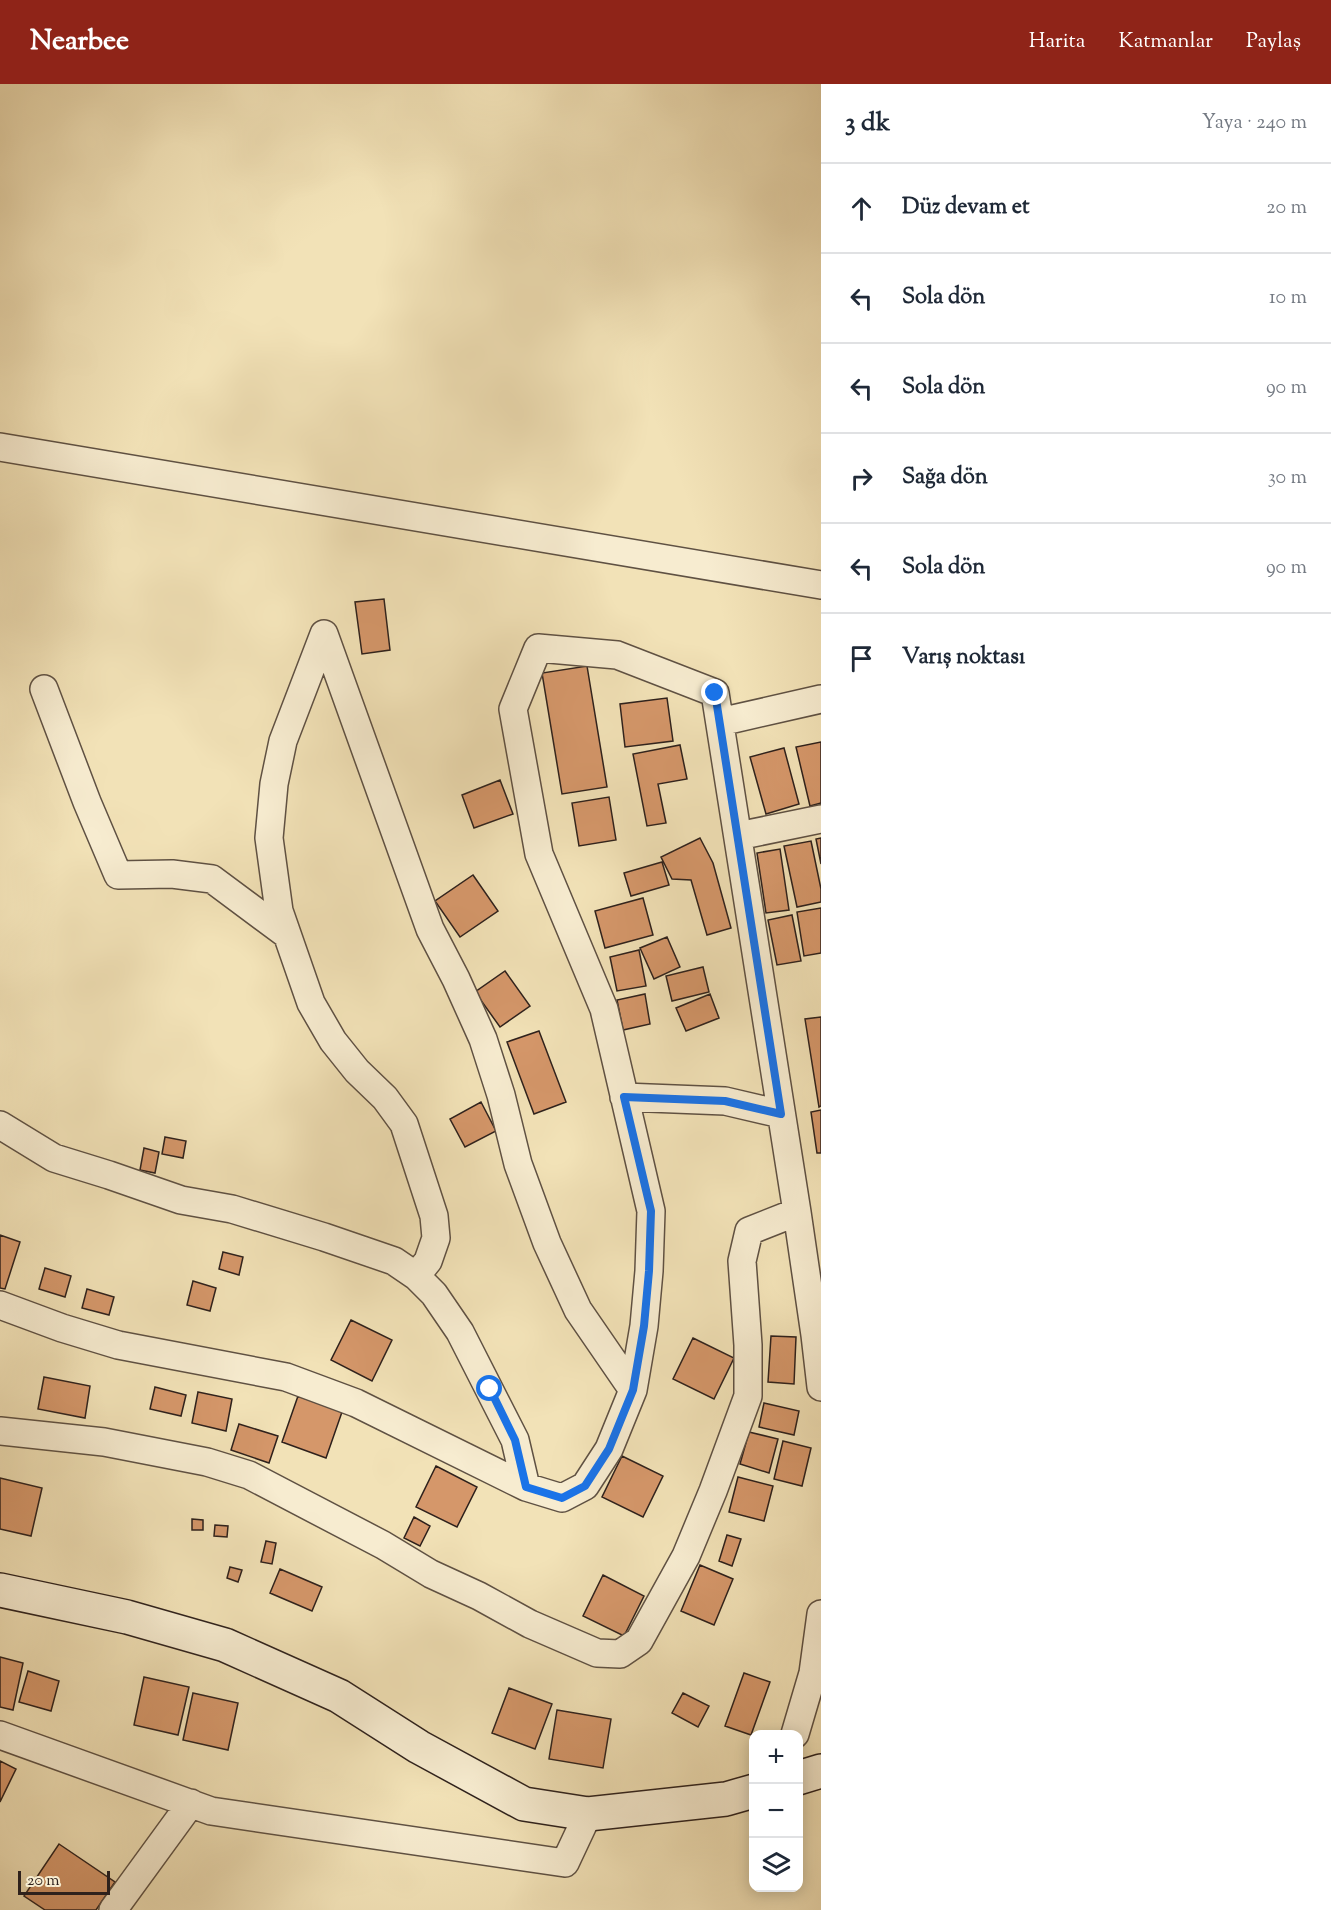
<!DOCTYPE html>
<html lang="tr">
<head>
<meta charset="utf-8">
<style>
	:root { --surface:#fff; --page:#f2f2f3; --text:#1f2937; --muted:#747a83; --line:#e0e1e3; --accent:#8f2418 }
	body { margin:0; font-family:"Sorts Mill Goudy",serif; background:var(--page); color:var(--text) }
	.controls { position:absolute; right:18px; bottom:18px; display:grid; overflow:hidden; border-radius:12px; box-shadow:0 3px 15px #0003 }
	.controls button { width:54px; height:54px; display:grid; place-items:center; padding:0; border:0; border-bottom:2px solid var(--line); background:var(--surface); color:var(--text); font:30px sans-serif }
	.scale { position:absolute; left:18px; bottom:15px; width:92px; box-sizing:border-box; padding-left:6px; border:3px solid #2e211c; border-top:0; font-size:16px; line-height:21px; white-space:nowrap; color:#2e211c; -webkit-text-stroke:4px #f7ecd0; paint-order:stroke }
	.stop { position:absolute; width:18px; height:18px; margin:-14px; border:4px solid #1a73e8; border-radius:50%; background:#fff }
	.stop.end { background:#1a73e8; border-color:#fff; box-shadow:0 2px 6px #0008 }
	.list { margin:0; padding:0; list-style:none }
	h2 { display:flex; justify-content:space-between; align-items:center; height:78px; margin:0; padding:0 24px; font-size:26px }
	h2 small { font-size:20px; font-weight:400; color:var(--muted) }
	.list li { display:grid; grid-template-columns:39px 1fr auto; gap:18px; align-items:center; box-sizing:border-box; height:90px; padding:0 24px; border-top:2px solid var(--line) }
	.list b { display:block; font-size:22px; white-space:nowrap }
	.list em { font-size:20px; font-style:normal; color:var(--muted) }
	.icon { flex:none; width:33px; height:33px; fill:none; stroke:currentColor; stroke-width:2; stroke-linecap:round; stroke-linejoin:round }
	.map { position:relative; flex:none; width:821px; height:1826px; overflow:hidden }
	header { display:flex; align-items:center; gap:36px; box-sizing:border-box; height:84px; padding:0 30px; background:var(--accent); color:#fff }
	header strong { font-size:28px }
	nav { display:flex; gap:33px; margin-inline-start:auto; font-size:21px }
	main { display:flex }
	aside { flex:1; background:var(--surface) }
	.map>svg:first-child { display:block }
	.building { fill:#d5976a; stroke:#2e211c; stroke-width:1.5 }
	.lines { fill:none; stroke-linecap:round; stroke-linejoin:round }
	.minor-casing { stroke:#5f5143; stroke-width:30 }
	.secondary-casing { stroke:#2e211c; stroke-width:36 }
	.minor { stroke:#f7ecd0; stroke-width:27 }
	.secondary { stroke:#f7ecd0; stroke-width:33 }
	.route { stroke:#1a73e8; stroke-width:8 }
</style>
</head>
<body>
<header>
<strong>Nearbee</strong>
<nav><a>Harita</a><a>Katmanlar</a><a>Paylaş</a></nav>
</header>
<main>
<div class="map">
<svg width="821" height="1826" viewBox="0 0 821 1826">
	<rect width="100%" height="100%" fill="#f2e2b7"/>
	<filter id="stains"><feTurbulence type="fractalNoise" baseFrequency=".00333" numOctaves="4"/><feColorMatrix values="0 0 0 0 .2 0 0 0 0 .09 0 0 0 0 .02 0 0 0 .5 -.17"/></filter>
	<radialGradient id="worn" r=".72"><stop offset=".6" stop-color="#630" stop-opacity="0"/><stop offset="1" stop-color="#630" stop-opacity=".3"/></radialGradient>
	<path class="building" d="M384 515 390 566 362 570 355 518Z
		M587 582 607 703 562 710 542 589Z
		M667 614 673 657 625 663 620 620Z
		M821 658V719L810 722 796 663Z
		M680 661 687 695 658 700 666 739 647 742 633 670Z
		M784 664 799 720 766 730 750 673Z
		M500 696 513 730 474 744 462 711Z
		M609 713 616 756 579 762 572 719Z
		M700 754 713 779 731 844 707 851 691 796 672 795 661 773Z
		M821 754V780L816 755Z
		M811 757 821 805V818L797 823 784 762Z
		M780 765 789 826 766 829 757 769Z
		M662 778 669 801 631 812 624 789Z
		M473 791 498 827 460 853 435 817Z
		M643 814 653 851 605 864 595 827Z
		M821 824V869L804 872 797 828Z
		M792 831 801 877 777 881 768 836Z
		M667 853 680 883 654 895 640 864Z
		M639 866 646 902 617 907 610 873Z
		M703 883 709 908 672 917 666 892Z
		M505 887 530 922 500 943 475 908Z
		M645 910 650 940 623 946 617 916Z
		M710 910 719 934 686 947 676 924Z
		M821 933V1022L819 1023 805 935Z
		M539 947 566 1018 534 1030 507 958Z
		M481 1018 496 1047 465 1063 450 1035Z
		M821 1026V1069H817L811 1028Z
		M165 1053 186 1057 183 1074 162 1070Z
		M144 1064 159 1068 155 1089 140 1086Z
		M0 1151 20 1158 5 1205 0 1204Z
		M223 1168 243 1173 239 1191 219 1185Z
		M45 1184 71 1192 65 1213 39 1205Z
		M193 1197 216 1204 210 1227 187 1221Z
		M87 1205 114 1213 109 1231 82 1224Z
		M351 1236 392 1256 372 1297 331 1276Z
		M771 1252 796 1253 794 1300 768 1298Z
		M693 1254 734 1274 714 1315 673 1295Z
		M44 1293 90 1302 85 1334 38 1325Z
		M155 1303 186 1311 181 1332 150 1325Z
		M198 1308 232 1315 226 1347 192 1339Z
		M298 1312 342 1328 326 1374 282 1358Z
		M764 1319 799 1327 794 1351 759 1343Z
		M239 1340 278 1352 269 1379 231 1366Z
		M749 1348 778 1355 769 1389 740 1380Z
		M783 1357 811 1364 802 1402 774 1395Z
		M622 1372 663 1392 643 1433 602 1413Z
		M436 1382 477 1403 457 1443 416 1423Z
		M738 1393 773 1402 764 1437 729 1428Z
		M0 1394 42 1404 31 1452 0 1445Z
		M414 1433 430 1442 420 1462 404 1454Z
		M192 1435 203 1436V1446H192Z
		M215 1441 228 1442 227 1453 214 1452Z
		M727 1451 741 1455 732 1482 719 1477Z
		M266 1457 276 1459 272 1480 261 1478Z
		M700 1481 733 1495 714 1541 681 1527Z
		M230 1483 242 1486 238 1498 227 1494Z
		M280 1485 322 1503 312 1527 270 1509Z
		M603 1491 644 1512 624 1552 583 1532Z
		M0 1573 23 1579 13 1626 0 1623Z
		M28 1587 59 1597 51 1627 19 1618Z
		M744 1589 770 1598 751 1651 725 1642Z
		M144 1593 189 1603 178 1651 134 1641Z
		M509 1604 552 1620 535 1665 492 1649Z
		M193 1609 238 1619 228 1666 183 1656Z
		M683 1609 709 1622 698 1643 672 1629Z
		M557 1626 611 1635 603 1684 549 1675Z
		M0 1677 16 1685 0 1718Z
		M59 1760 115 1798 96 1826H45L24 1812Z"/>
	<g class="lines">
		<defs>
			<path id="minor" d="M0 363 821 501
				M44 605 87 718 118 791 172 790 212 795 286 850
				M720 638 821 615
				M738 752 821 735
				M624 1013 725 1017 781 1030
				M0 1041 54 1074 109 1091 181 1116 232 1125 324 1153 394 1177 416 1192 434 1210 460 1248 515 1356 526 1403
				M416 1192 428 1177 436 1154 434 1132 404 1040 385 1014 357 987 333 957 311 919 279 827 269 754 274 700 283 657 324 550 430 845 456 895 483 955 501 1011 518 1080 547 1159 578 1226 633 1306
				M0 1221 62 1244 118 1261 286 1293 356 1319 526 1403 562 1414 585 1402 609 1365 633 1306 644 1242 649 1187 651 1127 604 925 539 770 513 625 538 564 617 571 715 609 797 1128 815 1251 821 1303
				M0 1347 104 1358 207 1378 249 1391 383 1461 431 1490 479 1512 530 1540 597 1569 620 1570 639 1557 686 1472 713 1407 748 1312V1261L742 1177 749 1147 797 1128
				M795 1650 813 1589 821 1530
				M0 1651 211 1727 565 1779 588 1730
				M113 1826 191 1719"/>
			<path id="secondary" d="M0 1506 127 1533 225 1561 339 1612 419 1663 524 1720 588 1730 726 1715 754 1707
				M798 1694 821 1687"/>
		</defs>
		<use href="#minor" class="minor-casing"/>
		<use href="#secondary" class="secondary-casing"/>
		<use href="#minor" class="minor"/>
		<use href="#secondary" class="secondary"/>
	</g>
	<g class="lines">
		<path class="route" d="M490 1305 515 1356 526 1403 562 1414 585 1402 609 1365 633 1306 644 1242 649 1187 651 1127 624 1013 725 1017 781 1030 715 609"/>
	</g>
	<rect width="100%" height="100%" filter="url(#stains)"/>
	<rect width="100%" height="100%" fill="url(#worn)"/>
</svg>
<div class="controls">
<button>+</button>
<button>−</button>
<button><svg class="icon" aria-label="layers" viewBox="0 0 24 24"><path d="M12 4l9 5-9 5-9-5zM3 14l9 5 9-5"/></svg></button>
</div>
<div class="scale">20 m</div>
<div class="stop" style="left:490px;top:1305px"></div>
<div class="stop end" style="left:715px;top:609px"></div>
</div>
<aside>
<h2>3 dk<small>Yaya · 240 m</small></h2>
<ul class="list">
<li><svg class="icon" aria-label="ahead" viewBox="0 0 24 24"><path d="M12 20V5M6 11l6-6 6 6"/></svg><div><b>Düz devam et</b></div><em>20 m</em></li>
<li><svg class="icon" aria-label="left" viewBox="0 0 24 24"><path d="M17 20v-9H6M10 6l-5 5 5 5"/></svg><div><b>Sola dön</b></div><em>10 m</em></li>
<li><svg class="icon" aria-label="left" viewBox="0 0 24 24"><path d="M17 20v-9H6M10 6l-5 5 5 5"/></svg><div><b>Sola dön</b></div><em>90 m</em></li>
<li><svg class="icon" aria-label="right" viewBox="0 0 24 24"><path d="M7 20v-9h11M14 6l5 5-5 5"/></svg><div><b>Sağa dön</b></div><em>30 m</em></li>
<li><svg class="icon" aria-label="left" viewBox="0 0 24 24"><path d="M17 20v-9H6M10 6l-5 5 5 5"/></svg><div><b>Sola dön</b></div><em>90 m</em></li>
<li><svg class="icon" aria-label="arrive" viewBox="0 0 24 24"><path d="M6 21V4h12l-3 4 3 4H6"/></svg><div><b>Varış noktası</b></div></li>
</ul>
</aside>
</main>
</body>
</html>
